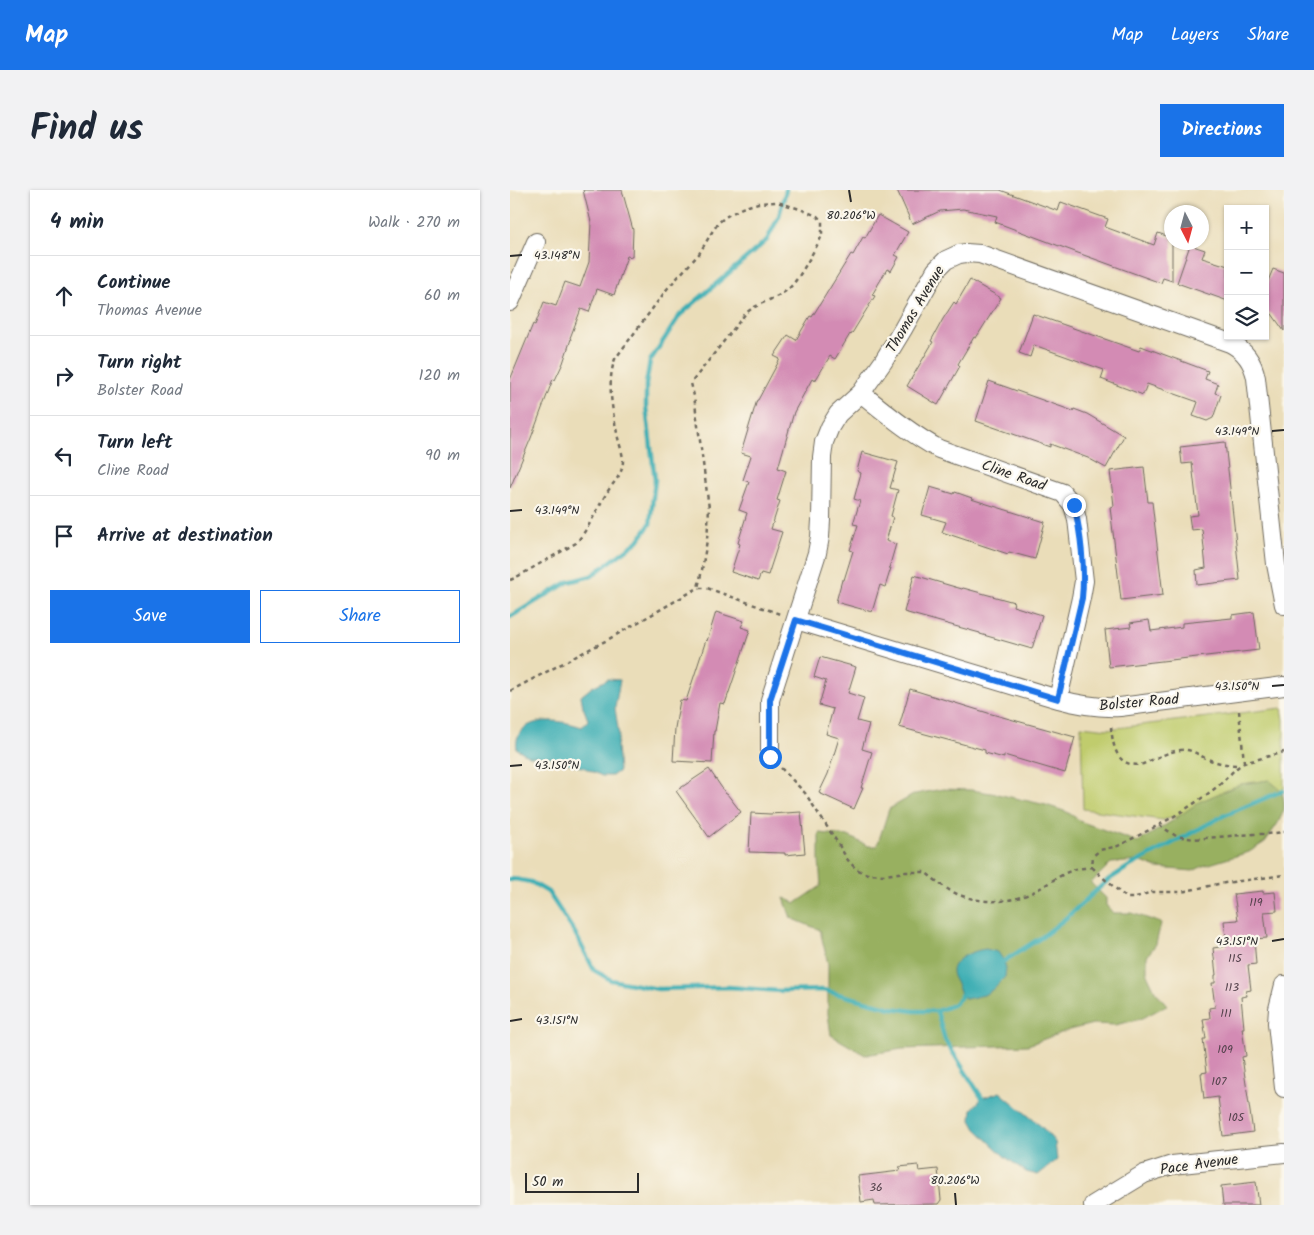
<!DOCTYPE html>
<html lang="en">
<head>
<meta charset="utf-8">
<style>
	:root { --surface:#fff; --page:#f2f2f3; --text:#1f2937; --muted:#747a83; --line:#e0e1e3; --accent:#1a73e8 }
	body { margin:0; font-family:Kalam,sans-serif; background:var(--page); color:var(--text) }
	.controls { position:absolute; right:15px; top:15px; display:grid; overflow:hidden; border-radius:0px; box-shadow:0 1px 4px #0004 }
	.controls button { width:45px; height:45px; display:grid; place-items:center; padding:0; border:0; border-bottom:1px solid var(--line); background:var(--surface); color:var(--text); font:25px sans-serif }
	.compass { position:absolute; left:654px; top:15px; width:45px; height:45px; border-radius:50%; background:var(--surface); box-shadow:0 1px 4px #0004; rotate:174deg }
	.scale { position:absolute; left:15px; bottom:12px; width:114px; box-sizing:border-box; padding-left:5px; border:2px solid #2b2b2b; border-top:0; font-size:14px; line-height:18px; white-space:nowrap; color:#2b2b2b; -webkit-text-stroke:4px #fbf7ec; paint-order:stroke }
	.stop { position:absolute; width:15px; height:15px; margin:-11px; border:4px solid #1a73e8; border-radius:50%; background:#fff }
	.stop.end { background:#1a73e8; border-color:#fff; box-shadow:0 1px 5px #0008 }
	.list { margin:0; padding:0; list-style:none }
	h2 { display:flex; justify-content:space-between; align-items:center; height:65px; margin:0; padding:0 20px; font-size:21px }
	h2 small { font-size:16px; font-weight:400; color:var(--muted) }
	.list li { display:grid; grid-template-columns:32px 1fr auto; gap:15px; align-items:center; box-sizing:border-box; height:80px; padding:0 20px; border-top:1px solid var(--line) }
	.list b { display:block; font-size:19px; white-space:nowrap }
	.list p { margin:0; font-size:16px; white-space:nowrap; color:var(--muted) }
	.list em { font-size:16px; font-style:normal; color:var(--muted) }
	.actions { display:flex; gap:10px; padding:15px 20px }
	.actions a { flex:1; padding:11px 0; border:1px solid var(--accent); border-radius:0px; text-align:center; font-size:18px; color:var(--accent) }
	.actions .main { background:var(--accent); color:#fff }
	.icon { flex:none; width:28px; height:28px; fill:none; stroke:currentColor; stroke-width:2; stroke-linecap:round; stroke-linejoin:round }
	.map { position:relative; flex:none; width:774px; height:1015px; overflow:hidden; border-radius:0px }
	header { display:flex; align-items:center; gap:30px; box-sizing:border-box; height:70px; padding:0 25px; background:var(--accent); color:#fff }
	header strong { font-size:24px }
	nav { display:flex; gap:28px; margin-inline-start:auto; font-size:18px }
	.intro { display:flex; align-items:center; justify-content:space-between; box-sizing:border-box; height:120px; padding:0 30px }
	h1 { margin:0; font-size:35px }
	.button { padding:12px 22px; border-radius:0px; background:var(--accent); color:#fff; font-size:18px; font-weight:700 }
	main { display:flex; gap:30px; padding:0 30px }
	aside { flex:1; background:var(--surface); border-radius:0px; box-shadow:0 1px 4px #0004 }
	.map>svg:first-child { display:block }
	.green { fill:#c0cc6d; stroke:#767c4c }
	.forest { fill:#98b060; stroke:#626e46 }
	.water { fill:#3badb3; stroke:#336c6f }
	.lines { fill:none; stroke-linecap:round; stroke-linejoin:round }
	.stream { stroke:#3badb3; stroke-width:4.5 }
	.building { fill:#d38bb4 }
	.street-casing { stroke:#6e695d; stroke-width:20 }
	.path { stroke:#6e695d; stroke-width:2.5; stroke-dasharray:4 4; stroke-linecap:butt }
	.street { stroke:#fff; stroke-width:18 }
	.route { stroke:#1a73e8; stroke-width:6 }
	.ticks { fill:none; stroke:#2b2b2b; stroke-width:2 }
	.labels { text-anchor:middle; stroke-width:4.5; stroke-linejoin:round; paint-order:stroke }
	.number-label { font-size:12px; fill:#55434d }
	.street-label { font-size:15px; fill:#2b2b2b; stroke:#fbf7ec }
	.ticks-label { font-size:12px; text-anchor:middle; fill:#2b2b2b; stroke:#fbf7ec; stroke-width:4.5; stroke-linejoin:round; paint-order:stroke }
</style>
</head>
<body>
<header>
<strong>Map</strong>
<nav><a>Map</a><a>Layers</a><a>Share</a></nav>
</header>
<div class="intro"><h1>Find us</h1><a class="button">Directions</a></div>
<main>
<aside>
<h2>4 min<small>Walk · 270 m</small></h2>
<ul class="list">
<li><svg class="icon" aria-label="ahead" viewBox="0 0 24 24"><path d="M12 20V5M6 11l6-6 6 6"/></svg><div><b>Continue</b><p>Thomas Avenue</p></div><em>60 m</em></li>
<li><svg class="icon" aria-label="right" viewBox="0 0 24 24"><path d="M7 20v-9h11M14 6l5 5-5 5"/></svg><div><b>Turn right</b><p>Bolster Road</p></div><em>120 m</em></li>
<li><svg class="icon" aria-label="left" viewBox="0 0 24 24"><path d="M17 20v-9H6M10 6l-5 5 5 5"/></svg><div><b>Turn left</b><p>Cline Road</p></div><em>90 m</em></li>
<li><svg class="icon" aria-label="arrive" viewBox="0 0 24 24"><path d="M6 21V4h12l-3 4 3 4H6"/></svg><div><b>Arrive at destination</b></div></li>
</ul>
<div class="actions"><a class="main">Save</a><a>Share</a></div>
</aside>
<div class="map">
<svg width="774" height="1015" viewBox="0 0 774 1015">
	<rect width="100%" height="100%" fill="#fbf7ec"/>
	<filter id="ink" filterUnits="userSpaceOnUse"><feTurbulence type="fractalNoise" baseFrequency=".02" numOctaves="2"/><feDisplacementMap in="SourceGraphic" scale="10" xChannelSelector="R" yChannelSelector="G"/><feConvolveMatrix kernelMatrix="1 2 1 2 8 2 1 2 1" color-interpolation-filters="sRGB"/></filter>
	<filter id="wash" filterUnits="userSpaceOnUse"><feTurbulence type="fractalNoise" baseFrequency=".0096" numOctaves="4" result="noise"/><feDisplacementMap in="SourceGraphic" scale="20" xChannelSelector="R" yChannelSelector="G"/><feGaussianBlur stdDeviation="1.12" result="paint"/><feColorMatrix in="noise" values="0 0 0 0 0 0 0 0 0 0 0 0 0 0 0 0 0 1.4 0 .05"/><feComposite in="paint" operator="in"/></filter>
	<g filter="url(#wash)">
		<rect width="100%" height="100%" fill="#eaddb9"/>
		<path class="green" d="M772 518 774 530V602L653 630 573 619 571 536 598 539Z"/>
		<path class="forest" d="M759 590 772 601 774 612V620L768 633 755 652 739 662 693 676 683 681 647 678 629 671 601 673 581 693 596 708V715L603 723H622L651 733 646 754 637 766V784L645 801 657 815 631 829 605 835 583 834 559 840 518 855 392 859 355 865 321 845 318 824V774L310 740 281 728 274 708 286 713 311 696 309 670V643L338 646 358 656H367L379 619 405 604 433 599 461 600 487 604 536 615 557 622 572 632 628 652 662 631 689 612 731 594Z"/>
		<path class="water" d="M98 489 110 490 105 518 109 545 107 556 109 581 102 586H92L75 578 60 574 40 567 19 566 7 559C3 539 23 530 41 531 51 531 63 534 72 537L78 530 73 517 71 506 82 497Z
			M476 759 488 762 494 771 496 778 495 787 482 800 474 805 456 809C450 804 449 799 446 792 444 789 442 785 442 781 443 768 465 760 476 759Z
			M490 902 532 937 545 952 547 970 528 985 516 982 494 966 466 939 461 930 462 919 472 908Z"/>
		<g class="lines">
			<path class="stream" d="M0 427 58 392 81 386 128 351 140 334 145 290 136 217V194L140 171 170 125 257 50 269 26 276 0
				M0 690 4 689 21 692 38 702 65 743 84 780 101 790 148 799 219 797 269 801 313 800 381 818 404 821H427L443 815 451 807V805
				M494 771 532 747 556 728 598 690 620 676 713 626 772 601
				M427 821 435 850 472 908"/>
		</g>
		<g id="blocks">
			<path class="building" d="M73 0H112L123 40 122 67 117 66 104 105 87 99 79 122 71 119 60 148 61 149 53 173 45 190 43 189 21 248 0 298V190L23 134 25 135 34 112 46 116 55 92 70 97 79 72 81 32Z
				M387 0H490L548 21 551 12 598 29 595 37 644 55 648 43 662 48V91L653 88 651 93 568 63 485 32 487 26 453 19 430 21 402 34Z
				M368 25 398 42 385 65 389 67 381 81 377 79 362 105 365 106 355 122 341 145 340 144 325 169 320 166 305 191 302 189 284 222 268 278 276 281 267 310 270 311 261 339 272 342 258 385 251 383 248 391 221 382 230 354 228 353 237 323 229 320 239 292 233 290 241 266 231 263 247 210H248L270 169 264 166 278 145 286 150 300 126 302 127 341 64 343 65 353 47 355 48Z
				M680 55 695 60 692 68 718 76V111L667 93Z
				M763 79 774 83V141L762 124 755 121V98Z
				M460 90 491 108 466 148 464 147 448 174 450 176 428 215 397 196 423 152 421 151 433 129 444 112 446 114Z
				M523 124 629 161 631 156 698 181 695 189 708 194 705 203 711 205 703 228 697 231 683 226 688 212 637 194 633 205 591 189 594 180 524 155 520 167 509 163Z
				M479 191 563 221 564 219 577 224 614 246 596 278 578 268 540 254V257L466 231Z
				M715 252 730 390 687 395 686 380 696 378 692 339 681 340 679 326 688 325 682 273 672 274 670 257Z
				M352 262 388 272 380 298 388 300 381 326 383 327 376 351 386 354 379 378H381L375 397 370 395 362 422 326 412 332 390H334L343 361 340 360 348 335 343 334 350 311 344 309 351 283 347 281Z
				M634 277 638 312H642L653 405 611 410 600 317 604 316 600 281Z
				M420 297 444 304 445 302 462 308 461 309 535 332 525 369 499 362 498 364 432 342 436 332 412 325Z
				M404 385 452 399 453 398 504 412 503 416 532 425 522 459 470 444V443L394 422Z
				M206 422 234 431 231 437 240 440 215 514 210 513 205 541H204L202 573 163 571 165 538 170 510 176 511 196 450 197 451Z
				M744 422 749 460 599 477 595 440 621 437 620 433 639 430 641 441 672 437V433L722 428V425Z
				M310 467 346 477 338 503 354 508 347 531 359 534 352 559 362 562 351 598H353L344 619 309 603 318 584 329 548 316 544 323 519 309 515 316 491 304 487Z
				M400 499 478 523 565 547 555 583 494 565V568L475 563V560L389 537Z
				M199 579 216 604H217L231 622 199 647 166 601Z
				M291 622 295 663 275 665V663L239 662 241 623 260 624Z
				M753 701V703L765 702 767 721 754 722 757 748 744 749 746 774 738 775 741 800 736 801 737 806 731 807 734 838H732L736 866 732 867 743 942 713 946 708 907 694 909 691 883 697 882 693 849H696L693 829 700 828 699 818 705 817 702 793H705V785H706L703 758 717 756 714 731 728 730 724 704Z
				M408 975 409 981 428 979 431 1010 428 1014 365 1015 364 1010 351 1012 348 986 390 981 389 977Z
				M746 992 749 1015H713L711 996Z"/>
		</g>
	</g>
	<g filter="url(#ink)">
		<use href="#blocks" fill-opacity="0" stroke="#6e695d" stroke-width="1"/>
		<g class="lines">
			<defs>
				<path id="street" d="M0 112 26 52
					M351 203C376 223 401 244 429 259L553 303 563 315 567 329 574 391 571 408 548 509
					M286 430 548 509C569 515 588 518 610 517L774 496
					M260 567V510L307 363 310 347 311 330 312 267 314 252 320 237 328 224 351 203 373 172 393 139 426 80 436 70 449 64 456 63 470 64 720 153C734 160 743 172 746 188L766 374 774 415
					M774 795 768 819 767 833 774 898
					M583 1015 634 984 662 975 774 963"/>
			</defs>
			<use href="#street" class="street-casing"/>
			<path class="path" d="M0 390 5 388 66 353C80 337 87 318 98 301 103 293 110 287 112 278 115 268 110 257 108 248 103 223 96 193 105 169L157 99 189 64 202 42 209 32 217 26 232 18 248 13 267 12 290 19 307 26 312 31V45L309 52C301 65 288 92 277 100 264 110 249 112 236 123L181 193 184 206 199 318 197 350 192 380 188 398
				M0 501 99 449 188 398H197L270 424
				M729 521 734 572
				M601 537C603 557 607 579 633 574 645 569 664 558 677 560 684 561 689 565 695 568 707 573 717 575 729 575
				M271 578 295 603 329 655 337 669 346 679 357 684 376 685 395 682H415C425 690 435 699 447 704 469 713 496 714 519 704 535 697 549 684 566 679 571 678 577 678 582 677L583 666 590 660 608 656 649 635 666 646 684 649 744 644H757L774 642
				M649 635C670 623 689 611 708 596 717 589 724 578 734 573L774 562
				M582 677 591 686 617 708H623L642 702H671L708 694 774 685"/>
			<use href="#street" class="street"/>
		</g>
	</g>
	<g class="lines" filter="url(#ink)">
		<path class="route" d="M260 567V510L286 430 548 509 572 408C575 379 571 343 564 315"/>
	</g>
	<path class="ticks" d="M339 0 341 12M0 66 12 65M762 241 774 240M0 321 12 320M762 496 774 495M0 576 12 575M762 751 774 749M0 831 12 829M445 1003 446 1015"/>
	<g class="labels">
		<g class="number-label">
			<text x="746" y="716">119</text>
			<text x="725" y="772">115</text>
			<text x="722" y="801">113</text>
			<text x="716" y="827">111</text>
			<text x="715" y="863">109</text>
			<text x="709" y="895">107</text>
			<text x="726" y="931">105</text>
			<text x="366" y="1001">36</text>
		</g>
		<g class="street-label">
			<text transform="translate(405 119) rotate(-59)" y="5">Thomas Avenue</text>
			<text transform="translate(504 285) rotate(19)" y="5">Cline Road</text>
			<text transform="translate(629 512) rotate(-5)" y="5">Bolster Road</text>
			<text transform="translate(689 974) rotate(-8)" y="5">Pace Avenue</text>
		</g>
	</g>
	<g class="ticks-label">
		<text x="341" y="29">80.206°W</text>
		<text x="47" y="69">43.148°N</text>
		<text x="727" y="245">43.149°N</text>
		<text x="47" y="324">43.149°N</text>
		<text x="727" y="500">43.150°N</text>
		<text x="47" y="579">43.150°N</text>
		<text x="727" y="755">43.151°N</text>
		<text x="47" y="834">43.151°N</text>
		<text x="445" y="994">80.206°W</text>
	</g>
</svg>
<div class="controls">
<button>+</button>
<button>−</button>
<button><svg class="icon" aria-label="layers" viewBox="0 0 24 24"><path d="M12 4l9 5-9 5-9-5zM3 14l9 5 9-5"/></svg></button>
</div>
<svg class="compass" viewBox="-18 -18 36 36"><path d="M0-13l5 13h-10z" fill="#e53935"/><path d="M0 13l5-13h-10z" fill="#747a83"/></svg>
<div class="scale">50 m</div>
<div class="stop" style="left:260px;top:567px"></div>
<div class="stop end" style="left:564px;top:315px"></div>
</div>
</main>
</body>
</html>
